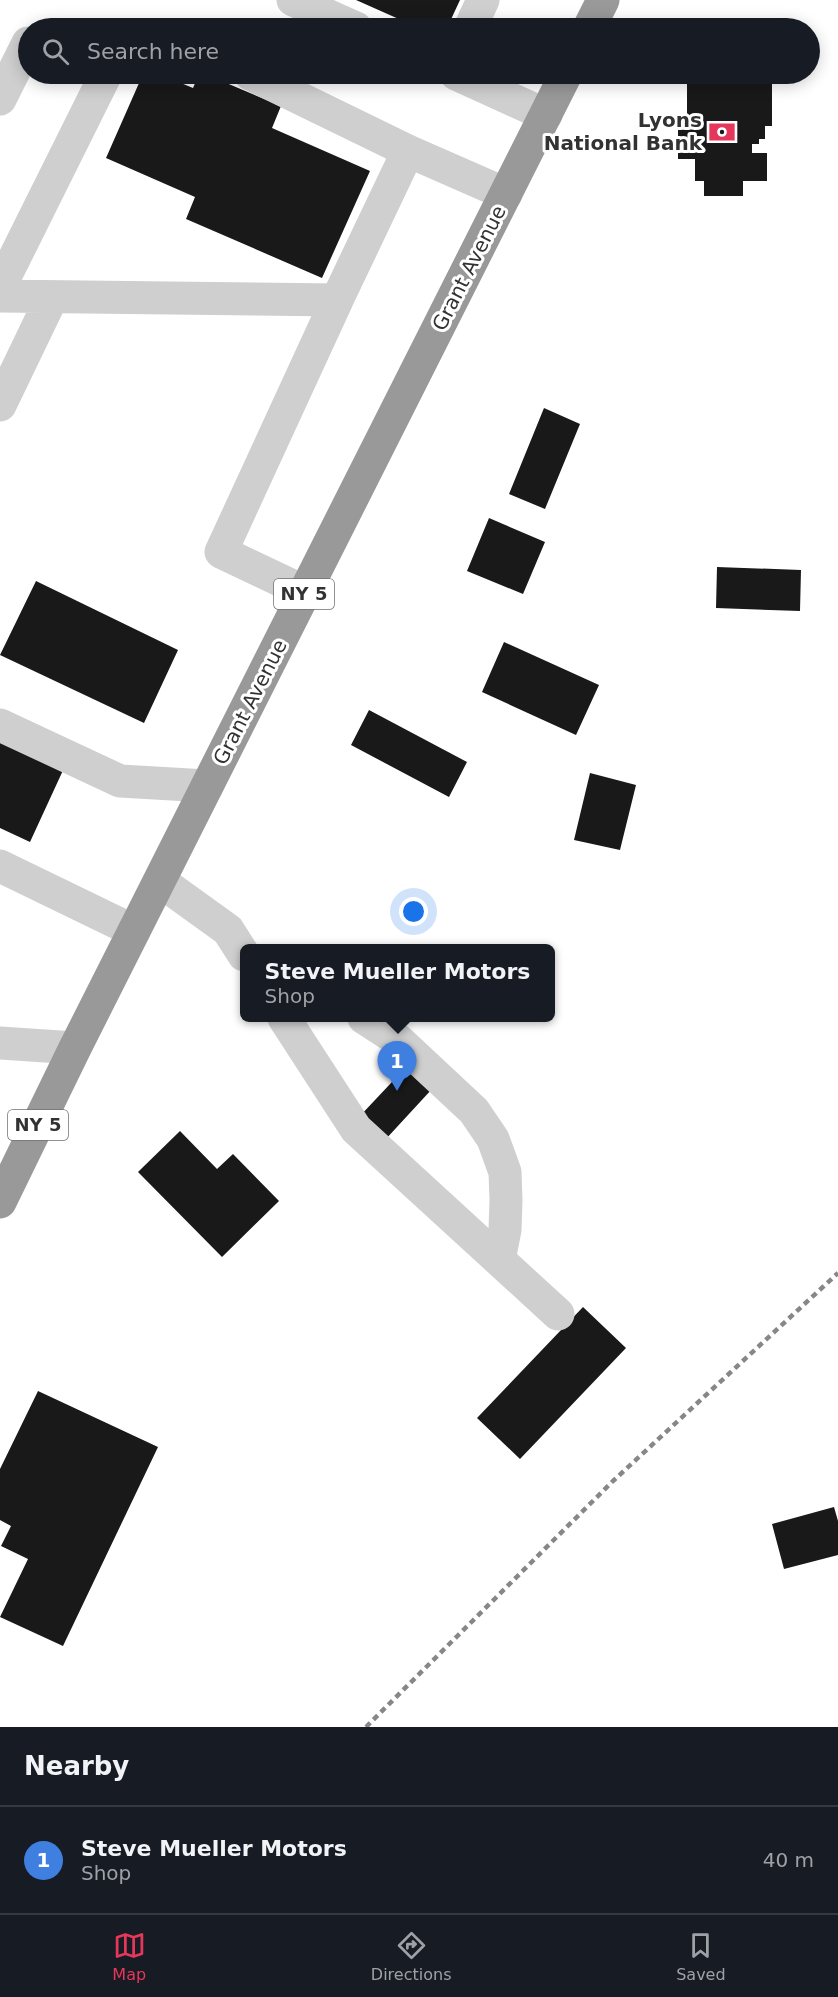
<!DOCTYPE html>
<html lang="en">
<head>
<meta charset="utf-8">
<style>
	:root { --surface:#171b24; --page:#242831; --text:#f1f3f6; --muted:#9ea1a6; --line:#363941; --accent:#e5375b }
	body { margin:0; font-family:"DejaVu Sans",sans-serif; background:var(--page); color:var(--text) }
	.you { position:absolute; left:414px; top:912px; width:21px; height:21px; margin:-15px; border:4px solid #fff; border-radius:50%; background:#1a73e8; box-shadow:0 0 0 9px #1a73e833 }
	.badge { display:grid; place-items:center; width:39px; height:39px; border-radius:50%; background:var(--accent); color:#fff; font-size:20px; font-weight:700 }
	.pin { position:absolute; translate:-50% -50px; filter:drop-shadow(0 2px 3px #0008) }
	.pin::after { content:''; position:absolute; top:32px; width:21px; height:18px; background:inherit; clip-path:polygon(0 0,100% 0,50% 100%) }
	.popup { position:absolute; left:240px; top:944px; width:315px; height:78px; box-sizing:border-box; display:grid; place-content:center; border-radius:9px; background:var(--surface); filter:drop-shadow(0 2px 4px #0005); font-size:20px; white-space:nowrap; color:var(--muted) }
	.popup b { font-size:22px; color:var(--text) }
	.popup::after { content:''; position:absolute; left:50%; top:100%; margin-left:-12px; border:12px solid transparent; border-top-color:var(--surface) }
	.list { margin:0; padding:0; list-style:none }
	h2 { display:flex; justify-content:space-between; align-items:center; height:78px; margin:0; padding:0 24px; font-size:26px }
	h2 small { font-size:20px; font-weight:400; color:var(--muted) }
	.list li { display:grid; grid-template-columns:39px 1fr auto; gap:18px; align-items:center; box-sizing:border-box; height:108px; padding:0 24px; border-top:2px solid var(--line) }
	.list b { display:block; font-size:22px; white-space:nowrap }
	.list p { margin:0; font-size:20px; white-space:nowrap; color:var(--muted) }
	.list em { font-size:20px; font-style:normal; color:var(--muted) }
	.icon { flex:none; width:33px; height:33px; fill:none; stroke:currentColor; stroke-width:2; stroke-linecap:round; stroke-linejoin:round }
	.map { position:relative; flex:none; width:838px; height:1727px; overflow:hidden }
	.search { position:absolute; background:var(--surface); box-shadow:0 3px 15px #0003; left:18px; right:18px; top:18px; height:66px; display:flex; align-items:center; gap:15px; box-sizing:border-box; padding:0 21px; border-radius:33px; color:var(--muted); font-size:22px }
	.sheet { height:186px; background:var(--surface) }
	nav { display:flex; justify-content:space-around; align-items:center; box-sizing:border-box; height:84px; border-top:2px solid var(--line); background:var(--surface); font-size:16px; color:var(--muted) }
	nav a { display:grid; justify-items:center; gap:3px }
	nav .on { color:var(--accent) }
	.map>svg:first-child { display:block }
	.building { fill:#191919 }
	.lines { fill:none; stroke-linecap:round; stroke-linejoin:round }
	.minor { stroke:#cfcfcf; stroke-width:33 }
	.highway { stroke:#999; stroke-width:33 }
	.rail { stroke:#878787; stroke-width:4.5; stroke-dasharray:6 4.5; stroke-linecap:butt }
	.labels { text-anchor:middle; stroke-width:6; stroke-linejoin:round; paint-order:stroke }
	.shield { fill:#fff; stroke:#707070; stroke-width:1.5 }
	.shield-label { font-size:18px; font-weight:bold; fill:#323232 }
	.poi-label { font-size:20px; font-weight:bold; fill:#323232; stroke:#fff; text-anchor:end }
	.street-label { font-size:20px; fill:#323232; stroke:#fff }
</style>
</head>
<body>
<div class="map">
<svg width="838" height="1727" viewBox="0 0 838 1727">
	<rect width="100%" height="100%" fill="#fff"/>
	<path class="building" d="M356 0H460L447 28H419Z
		M143 74H159L193 88 199 74H205L281 106 272 128 370 171 322 278 186 219 195 197 106 158Z
		M702 74H759V83H772V126H765V139H759V144H752V153H767V181H743V196H704V181H695V159H678V115L687 114V83H702Z
		M544 408 580 424 545 509 509 494Z
		M489 518 545 542 523 594 467 571Z
		M717 567 801 570 800 611 716 608Z
		M36 581 178 650 144 723 0 655Z
		M504 642 599 685 576 735 482 692Z
		M369 710 467 762 449 797 351 745Z
		M0 737 65 766 30 842 0 828Z
		M590 773 636 785 620 850 574 840Z
		M407 1066 432 1089 385 1140 359 1117Z
		M180 1131 217 1169 233 1154 279 1201 222 1257 138 1172Z
		M583 1307 626 1348 520 1459 477 1418Z
		M38 1391 158 1447 63 1646 0 1617 28 1559 1 1546 11 1526 0 1520V1469Z
		M834 1507 838 1521V1555L784 1569 772 1524Z"/>
	<g class="lines">
		<path class="minor" d="M293 0 356 28
			M470 28 483 0
			M250 74 408 151 506 194
			M456 74 546 115
			M0 99 28 43
			M0 287 106 74
			M0 296 337 300 408 151
			M0 405 52 297
			M305 592 221 552 337 300
			M0 725 120 781 207 786
			M0 866 134 931
			M160 881 228 930 244 955
			M284 1018 356 1129 558 1314
			M364 1018 398 1040 474 1111 493 1139 505 1172 506 1200 505 1230 499 1260
			M0 1043 75 1048"/>
		<path class="highway" d="M589 28 603 0
			M0 1202 75 1048 566 74"/>
		<path class="rail" d="M366 1727 613 1481 838 1273"/>
	</g>
	<defs>
		<symbol id="bank-bare" viewBox="-9 -9 18 18"><path d="M-6-4H6V4H-6ZM0-2.3a2.3 2.3 0 1 0 0 4.6a2.3 2.3 0 1 0 0-4.6Z" fill="#e5375b" stroke="#fff" stroke-width="2.5" paint-order="stroke"/></symbol>
	</defs>
	<g fill-rule="evenodd">
		<use href="#bank-bare" x="703" y="113" width="38" height="38"/>
	</g>
	<g class="labels">
		<g class="shield">
			<rect x="274" y="579" width="60" height="30" rx="4.5"/>
			<rect x="8" y="1110" width="60" height="30" rx="4.5"/>
		</g>
		<g class="shield-label">
			<text x="304" y="600">NY 5</text>
			<text x="38" y="1131">NY 5</text>
		</g>
		<g class="poi-label">
			<text x="702" y="127">Lyons<tspan x="702" dy="23">National Bank</tspan></text>
		</g>
		<g class="street-label">
			<text transform="translate(469 268) rotate(-63)" y="7">Grant Avenue</text>
			<text transform="translate(250 702) rotate(-63)" y="7">Grant Avenue</text>
		</g>
	</g>
</svg>
<div class="you"></div>
<div class="pin badge" style="left:397px;top:1091px;background:#3f7fe0">1</div>
<div class="popup"><b>Steve Mueller Motors</b>Shop</div>
<div class="search"><svg class="icon" aria-label="search" viewBox="0 0 24 24"><circle cx="10" cy="10" r="6"/><path d="M15 15l6 6"/></svg>Search here</div>
</div>
<section class="sheet">
<h2>Nearby<small></small></h2>
<ul class="list">
<li><span class="badge" style="background:#3f7fe0">1</span><div><b>Steve Mueller Motors</b><p>Shop</p></div><em>40 m</em></li>
</ul>
</section>
<nav>
<a class="on"><svg class="icon" aria-label="map" viewBox="0 0 24 24"><path d="M3 6l6-2 6 2 6-2v14l-6 2-6-2-6 2zM9 4v14M15 6v14"/></svg>Map</a>
<a><svg class="icon" aria-label="directions" viewBox="0 0 24 24"><path d="M12 3l9 9-9 9-9-9zM9 14v-3h6M13 9l2 2-2 2"/></svg>Directions</a>
<a><svg class="icon" aria-label="saved" viewBox="0 0 24 24"><path d="M7 4h10v16l-5-4-5 4z"/></svg>Saved</a>
</nav>
</body>
</html>
